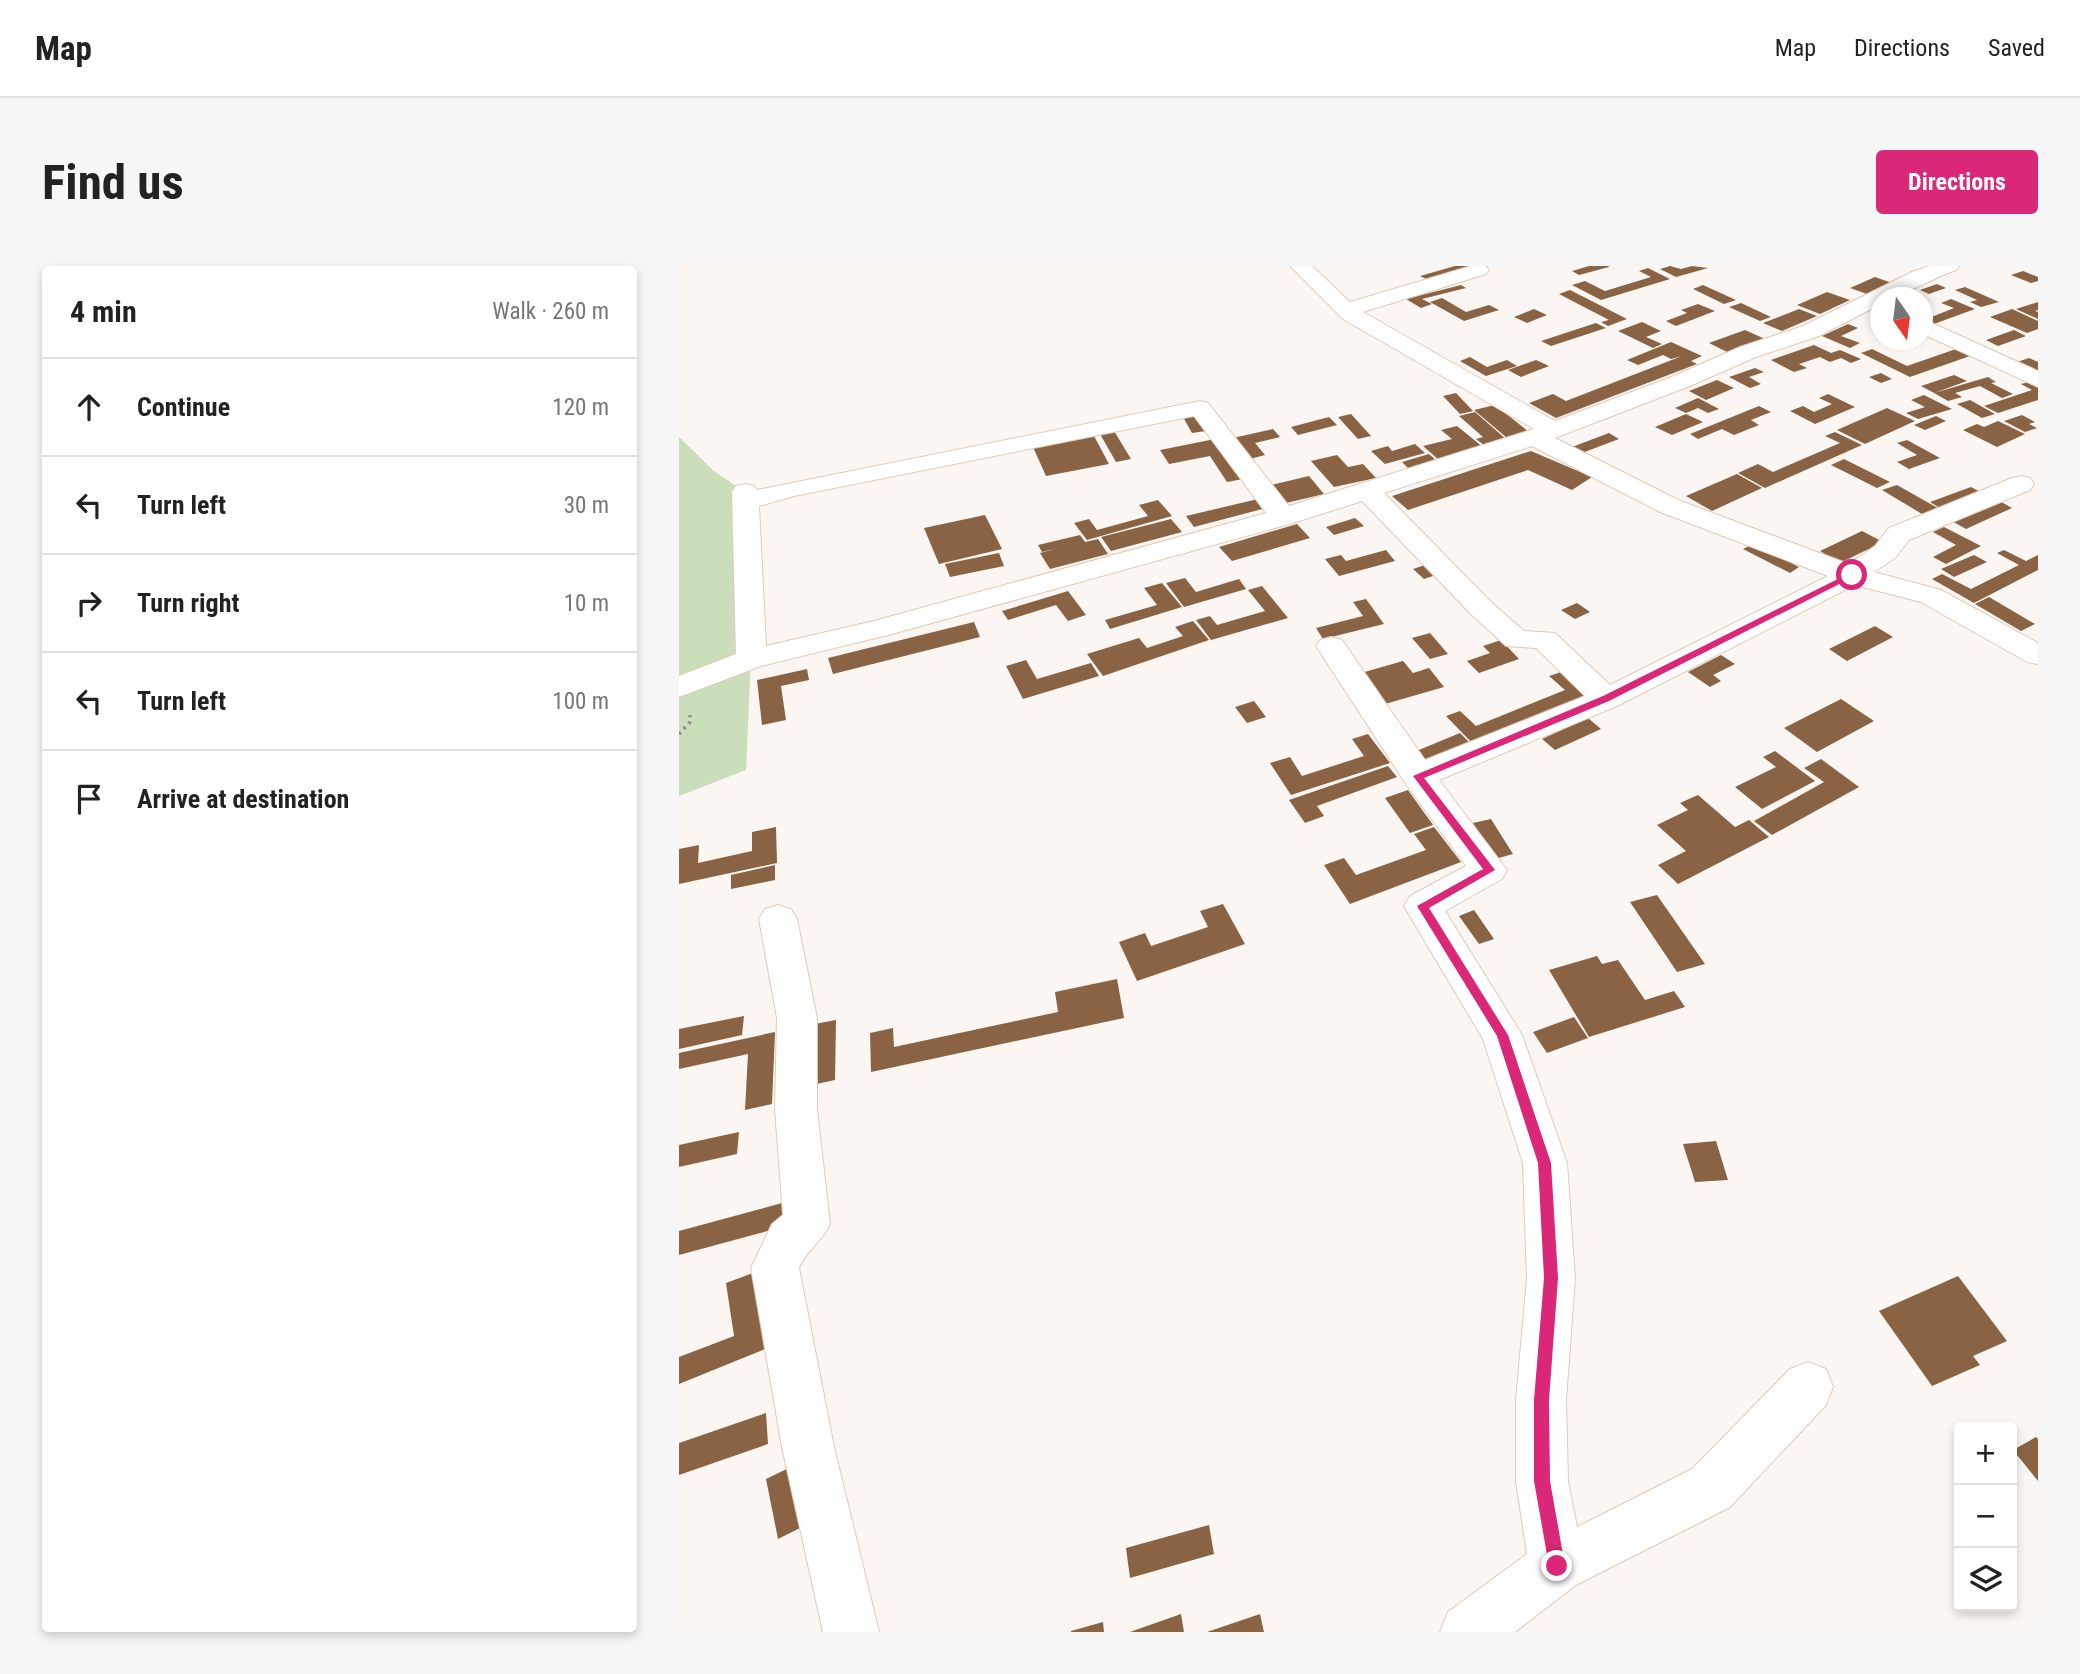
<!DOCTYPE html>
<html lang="en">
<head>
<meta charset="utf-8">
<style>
	:root { --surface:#fff; --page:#f6f6f6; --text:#222; --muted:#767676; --line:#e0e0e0; --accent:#db2777 }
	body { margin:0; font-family:"Roboto Condensed",sans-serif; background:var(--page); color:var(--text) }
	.controls { position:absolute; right:21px; bottom:21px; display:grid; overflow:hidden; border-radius:7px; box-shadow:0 4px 10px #0003 }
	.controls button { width:63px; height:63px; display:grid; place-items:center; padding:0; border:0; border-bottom:2px solid var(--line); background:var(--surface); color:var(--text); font:35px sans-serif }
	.compass { position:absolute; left:1191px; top:21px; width:63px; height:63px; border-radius:50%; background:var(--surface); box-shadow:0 4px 10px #0003; rotate:166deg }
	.stop { position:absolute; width:21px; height:21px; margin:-16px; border:5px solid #db2777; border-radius:50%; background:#fff }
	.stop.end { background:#db2777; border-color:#fff; box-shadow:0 2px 7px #0008 }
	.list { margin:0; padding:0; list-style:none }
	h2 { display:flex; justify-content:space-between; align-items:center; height:91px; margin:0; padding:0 28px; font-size:30px }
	h2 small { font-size:23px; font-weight:400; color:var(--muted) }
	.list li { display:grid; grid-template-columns:46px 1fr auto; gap:21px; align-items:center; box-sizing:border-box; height:98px; padding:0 28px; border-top:2px solid var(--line) }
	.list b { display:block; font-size:26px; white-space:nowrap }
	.list em { font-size:23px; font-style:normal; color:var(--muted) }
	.icon { flex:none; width:38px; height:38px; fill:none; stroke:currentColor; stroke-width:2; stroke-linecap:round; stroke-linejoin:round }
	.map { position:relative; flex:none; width:1359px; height:1366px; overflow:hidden; border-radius:7px }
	header { display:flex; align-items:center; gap:42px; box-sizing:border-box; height:98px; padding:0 35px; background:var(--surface); border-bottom:2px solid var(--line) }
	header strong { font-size:33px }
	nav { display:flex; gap:38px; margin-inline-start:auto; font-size:24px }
	.intro { display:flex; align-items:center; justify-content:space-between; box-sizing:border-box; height:168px; padding:0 42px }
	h1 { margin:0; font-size:49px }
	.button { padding:18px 32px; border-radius:7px; background:var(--accent); color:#fff; font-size:24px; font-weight:700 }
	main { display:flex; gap:42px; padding:0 42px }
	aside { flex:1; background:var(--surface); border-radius:7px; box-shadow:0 4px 10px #0003 }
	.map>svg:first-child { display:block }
	.green { fill:#cadfb9 }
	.building { fill:#896344 }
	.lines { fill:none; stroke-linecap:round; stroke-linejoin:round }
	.minor-casing { stroke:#e2c9b5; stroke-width:2 }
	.path { stroke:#938c87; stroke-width:3.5; stroke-dasharray:2.5 4.5; stroke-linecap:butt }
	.minor { fill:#fff; fill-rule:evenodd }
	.route { fill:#db2777 }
</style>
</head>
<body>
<header>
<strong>Map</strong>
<nav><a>Map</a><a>Directions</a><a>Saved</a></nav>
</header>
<div class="intro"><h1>Find us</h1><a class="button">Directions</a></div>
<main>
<aside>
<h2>4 min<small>Walk · 260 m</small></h2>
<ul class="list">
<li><svg class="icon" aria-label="ahead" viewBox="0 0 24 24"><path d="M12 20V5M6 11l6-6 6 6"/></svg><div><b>Continue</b></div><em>120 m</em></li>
<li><svg class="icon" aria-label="left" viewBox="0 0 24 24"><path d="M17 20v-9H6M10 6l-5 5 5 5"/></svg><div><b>Turn left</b></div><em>30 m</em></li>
<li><svg class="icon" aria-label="right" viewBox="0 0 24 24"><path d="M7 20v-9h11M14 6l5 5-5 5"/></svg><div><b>Turn right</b></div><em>10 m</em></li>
<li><svg class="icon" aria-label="left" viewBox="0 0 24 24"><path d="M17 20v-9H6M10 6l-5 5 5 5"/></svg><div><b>Turn left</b></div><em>100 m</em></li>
<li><svg class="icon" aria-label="arrive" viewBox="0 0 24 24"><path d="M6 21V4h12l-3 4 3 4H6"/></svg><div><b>Arrive at destination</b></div></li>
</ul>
</aside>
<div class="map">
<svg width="1359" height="1366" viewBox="0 0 1359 1366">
	<rect width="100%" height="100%" fill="#fbf6f2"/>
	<path class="green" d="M0 171 36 206 66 226 72 393 67 504 0 530Z"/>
	<path class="building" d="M776 0H793L749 14 741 10Z
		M910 0H930V1L900 9 893 5Z
		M991 0 1002 3 1013 0 1029 2 997 11 981 3Z
		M969 2 991 13 922 34 893 19 906 15 926 25 972 11 960 5Z
		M1344 5 1359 11V15L1352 17 1332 9Z
		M1196 11 1213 17 1188 28 1171 22Z
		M1258 18 1267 22 1250 28 1241 24Z
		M782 19 787 22 743 33 753 38 742 42 727 33Z
		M1024 19 1057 34 1045 38 1014 23Z
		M1286 21 1320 36 1302 41 1291 36 1298 34 1276 24Z
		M891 24 948 53 929 60 922 56 930 54 880 28Z
		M1148 26 1171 34 1141 48 1118 39Z
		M763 32 787 46 810 39 820 44 785 55 751 36Z
		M1272 33 1296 43 1255 58 1245 54 1275 42 1262 37Z
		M1359 36V44L1356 45 1359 46V53L1337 43Z
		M1062 37 1092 51 1081 55 1050 41Z
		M1019 38 1036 45 997 60 987 55 1008 47 1002 44Z
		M855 43 868 49 848 57 835 51Z
		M1120 43 1138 50 1103 65 1084 57Z
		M1333 43 1359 55V63L1348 67 1311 51Z
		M963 56 982 65 967 71 983 78 974 82 939 65Z
		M917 57 927 62 872 80 862 75Z
		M1169 58 1179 62 1162 70 1181 77 1171 82 1143 70Z
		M1066 64 1086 73 1050 87 1030 77Z
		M1335 64 1347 70 1319 80 1307 74Z
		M992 76 1023 90 1012 95 1018 98 877 152 850 137 874 128 887 135 1003 90 992 93 984 89 959 99 948 94Z
		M1135 79 1152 87 1161 84 1182 93 1172 97 1162 92 1151 96 1141 91 1120 98 1128 102 1115 106 1092 94Z
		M1193 83 1228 100 1277 83 1291 90 1231 111 1182 87Z
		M791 91 808 101 828 94 838 100 807 110 781 95Z
		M1350 92 1359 96V108L1335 97Z
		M857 94 870 100 842 111 829 104Z
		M1076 102 1085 106 1070 111 1082 118 1071 122 1050 111Z
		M1202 107 1213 113 1202 117 1190 111Z
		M1275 109 1288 115 1255 127 1242 120Z
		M1309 111 1317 116 1312 117 1334 128 1323 132 1301 120 1276 127 1283 131 1269 135 1255 127Z
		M1038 114 1055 122 1027 134 1010 125Z
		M1354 115 1359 117V134L1319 147 1305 140 1353 124 1342 118Z
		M777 127 794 145 781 148 764 130Z
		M1149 128 1176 141 1136 158 1111 145 1124 140 1135 146 1153 138 1140 132Z
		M1245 129 1273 143 1239 153 1227 147 1246 141 1232 134Z
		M1019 132 1040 143 1029 147 1019 142 1007 147 996 142Z
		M1291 134 1316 148 1303 152 1278 138Z
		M816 139 850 166 828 172 795 144Z
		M1080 140 1092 146 1072 154 1080 159 1055 169 1043 163 1019 173 1011 168Z
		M1208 142 1236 155 1186 178 1158 164Z
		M796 146 828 174 805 179 797 173 804 171 780 150Z
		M672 148 692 170 679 173 659 151Z
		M1007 148 1024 156 993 169 976 161Z
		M518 149 527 165 513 167 504 151Z
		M1343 149 1356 156 1350 158 1358 162 1346 166 1325 155Z
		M1257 150 1267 155 1246 164 1235 159Z
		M650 151 658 159 619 169 612 161Z
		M1319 155 1346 168 1318 181 1284 164 1298 158 1305 161Z
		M778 160 805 182 760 194 744 180 773 173 762 164Z
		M594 163 601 171 576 177 586 189 571 193 554 172Z
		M435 165 452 193 437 196 421 168Z
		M1156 166 1183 179 1086 222 1059 207 1079 198 1094 206 1161 177 1146 170Z
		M930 167 940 173 903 187 893 181Z
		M414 168 430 198 367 210 353 179Z
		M536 173 564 213 548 216 531 190 490 198 481 184Z
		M1228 174 1261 192 1230 203 1218 196 1238 189 1218 177Z
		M736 178 746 187 706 198 692 185 709 180 713 185Z
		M852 185 913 211 893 224 849 204 729 244 713 230Z
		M750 188 758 195 730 203 723 196Z
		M658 189 669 201 684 198 697 212 655 221 632 195Z
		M1165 193 1211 216 1198 222 1152 199Z
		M1058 208 1083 222 1033 245 1007 230Z
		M630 210 645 228 603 238 588 220Z
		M1218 219 1264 245 1248 251 1203 224Z
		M1292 221 1305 228 1264 244 1251 236Z
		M579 233 587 242 515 261 507 250Z
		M1317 233 1333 242 1287 263 1271 254Z
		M479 234 493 250 408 274 395 257 410 253 418 264 469 250 460 239Z
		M306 249 323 283 260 298 245 262Z
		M676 252 685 260 655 269 647 261Z
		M492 253 503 266 432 285 422 271Z
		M618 258 631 272 553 295 540 281Z
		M1265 261 1302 280 1267 298 1254 291 1277 279 1254 266Z
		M1183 265 1204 276 1161 297 1141 285Z
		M401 269 406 276 419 273 429 288 371 303 361 287 376 283 363 286 359 279Z
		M1074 278 1120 301 1111 307 1064 283Z
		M707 284 716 295 660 310 646 293 662 289 667 295Z
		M1325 284 1347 295 1359 289V304L1295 337 1253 313 1263 308 1292 323 1340 299 1318 287Z
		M320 287 325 300 271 311 266 298Z
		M1295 289 1308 296 1275 311 1262 303Z
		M746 299 757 309 745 313 734 303Z
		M506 312 517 326 560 313 567 323 505 341 487 317Z
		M483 317 503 341 431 363 426 354 478 339 465 322Z
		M583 320 609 352 532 374 517 354 531 350 538 359 586 345 569 324Z
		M389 325 407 349 389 355 377 339 329 354 323 345Z
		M1310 331 1356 358 1342 365 1296 338Z
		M687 333 705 358 644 373 637 362 684 350 674 336Z
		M898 337 911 346 896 353 882 344Z
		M514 355 530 374 424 410 408 388 460 372 468 382 504 370 496 361Z
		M295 356 301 371 154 408 149 392Z
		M1196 360 1214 371 1168 395 1150 383Z
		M751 367 769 388 751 393 733 372Z
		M822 374 840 393 800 407 788 395 811 387 804 380Z
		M1042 389 1056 398 1034 409 1042 415 1031 421 1009 406Z
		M347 394 358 413 412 397 420 410 344 433 327 400Z
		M724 395 734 407 750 402 765 421 706 438 682 407Z
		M128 403 130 414 102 420 107 454 83 459 78 414Z
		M885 405 913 430 794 478 767 450 781 445 797 460 886 424 870 410Z
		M1162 433 1195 455 1138 486 1105 462Z
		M575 435 587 451 568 457 556 441Z
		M909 452 922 463 876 484 863 473Z
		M781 467 791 477 743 496 735 486Z
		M689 468 711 497 612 529 591 497 611 491 623 510 685 490 673 473Z
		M1096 485 1136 515 1083 543 1056 521 1097 501 1084 491Z
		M1142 493 1180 521 1093 569 1075 555 1145 516 1125 502Z
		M709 500 718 511 638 540 645 550 626 557 610 534Z
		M729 524 754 559 731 567 706 532Z
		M1019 529 1056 561 1070 554 1090 571 999 618 979 599 1007 585 978 559 1009 544 1001 537Z
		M812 553 834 588 816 593 794 557Z
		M97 561 98 597 0 618V583L20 579 19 597 73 585V566Z
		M755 561 782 596 671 638 645 599 665 592 677 609 747 584 735 568Z
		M96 599V614L52 623V609Z
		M978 629 1026 698 998 706 951 636Z
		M544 638 566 678 458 715 440 676 466 667 472 680 529 661 521 645Z
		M795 644 815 673 800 678 780 650Z
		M918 690 923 698 939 694 966 734 995 725 1006 741 910 771 870 704Z
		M438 713 445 752 192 806 191 767 214 762 215 781 379 746 376 726Z
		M65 750 63 769 0 783V763Z
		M895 751 909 772 868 787 854 766Z
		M157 754 156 814 128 820 130 759Z
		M96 766 93 838 66 844 69 788 0 803V787Z
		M60 866 58 888 0 901V879Z
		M1037 875 1049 914 1016 916 1004 878Z
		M114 934V958L0 989V965Z
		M74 1007 86 1083 0 1118V1091L55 1070 47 1017Z
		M1279 1010 1328 1075 1294 1090 1301 1099 1253 1120 1200 1045Z
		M87 1147 89 1178 0 1209V1177Z
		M1357 1171 1359 1173V1215L1334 1184Z
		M118 1198 131 1257 99 1273 87 1213Z
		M530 1259 535 1288 451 1312 447 1282Z
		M502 1348 505 1366H451Z
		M581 1348 585 1366H528Z
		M424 1356 425 1366H392V1365Z"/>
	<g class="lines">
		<defs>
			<path id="minor" d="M611 0H633L671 36 792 0H807L810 4 807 8 684 46 876 155 995 110 1061 81 1124 60 1233 6 1250 0H1280L1277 4C1256 11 1221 32 1202 32V38L1140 70 1077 91 1011 120 876 172 999 234 1170 298 1196 280 1210 262 1333 212 1342 210 1351 212 1355 218 1351 224 1230 274 1216 292 1195 306 1262 324 1359 377V398L1348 396 1242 336 1176 319 938 440 760 514 828 604 823 613 766 645 843 769 888 897 896 1012 887 1134 889 1215 898 1261 1013 1203 1111 1103 1129 1096 1147 1103 1154 1121 1147 1139 1051 1241 897 1319 836 1366H761L769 1346 848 1288 837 1215V1134L848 1012 844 897 804 773 725 640 731 630 787 600 727 518 637 380 641 374 652 371 663 374 746 494 906 430 857 382 827 380 792 348 683 235 614 257 213 368 82 400 0 431V410L57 388 53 226 57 220 66 218 75 220 78 224 521 135 529 137 610 240 855 163 664 53ZM515 150 587 247 195 355 87 380 80 240 115 230ZM853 180 981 246 1149 310 931 419 876 367 845 365 812 336 705 227Z
				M1244 53 1359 105V121L1244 68Z
				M99 639 112 643 118 653 138 752V843L151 958C143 976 127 984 120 1002L155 1181 200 1366H144L103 1181 72 1002 93 958 104 949 96 843 98 752 80 653 86 643Z"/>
		</defs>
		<use href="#minor" class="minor-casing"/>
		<path class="path" d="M0 468 11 456V449"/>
		<use href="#minor" class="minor"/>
	</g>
	<path class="route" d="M1173 306 1176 310 930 435 745 512 816 604 750 642 829 769 872 897 879 1012 870 1134 871 1215 886 1300 884 1305 878 1308 872 1305 870 1300 855 1215V1134L865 1012 859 897 818 770 738 640 804 603 734 510 924 430Z"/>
</svg>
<div class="controls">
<button>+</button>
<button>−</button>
<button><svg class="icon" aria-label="layers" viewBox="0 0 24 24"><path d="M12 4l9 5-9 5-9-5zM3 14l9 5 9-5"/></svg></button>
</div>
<svg class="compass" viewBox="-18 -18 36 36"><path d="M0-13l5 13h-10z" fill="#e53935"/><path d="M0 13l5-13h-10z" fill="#767676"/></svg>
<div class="stop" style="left:1173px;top:309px"></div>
<div class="stop end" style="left:878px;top:1300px"></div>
</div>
</main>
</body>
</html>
